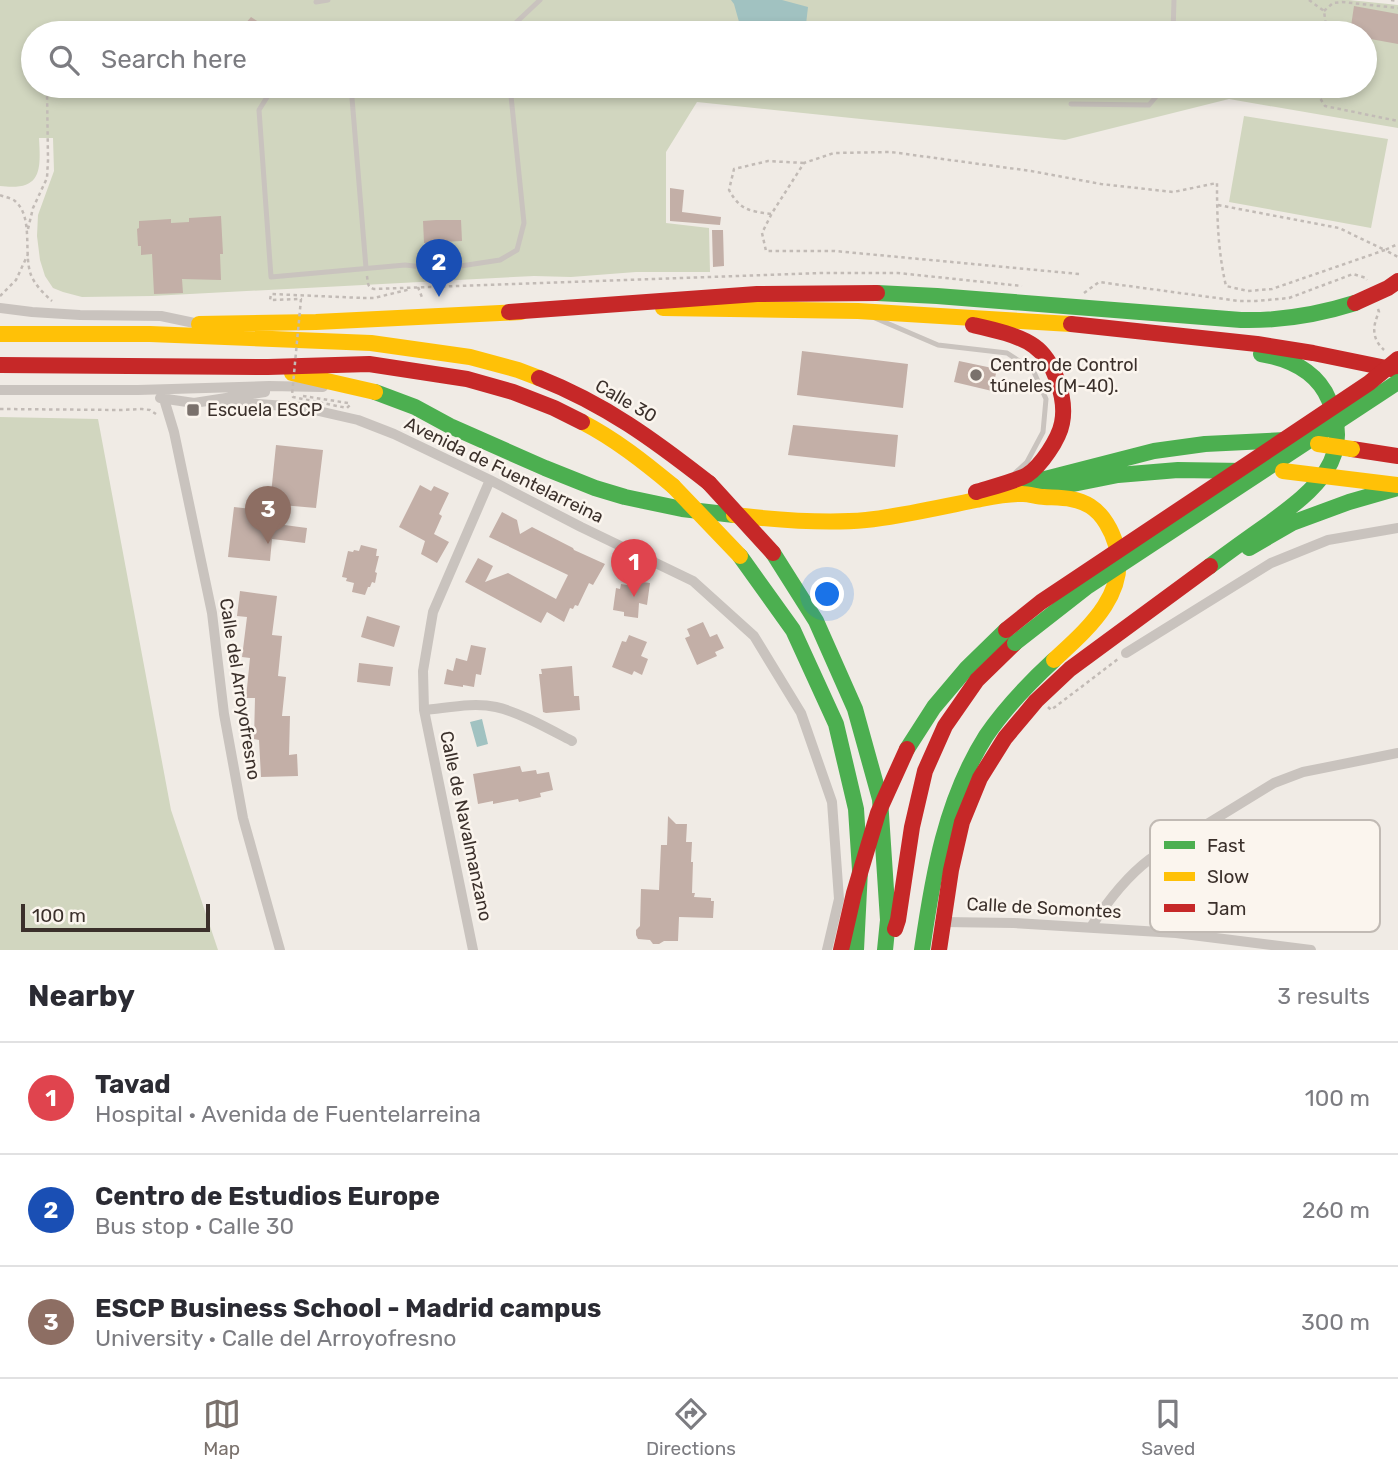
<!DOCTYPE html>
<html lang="en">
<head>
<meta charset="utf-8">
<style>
	:root { --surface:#fff; --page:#f2f2f3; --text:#2b2b33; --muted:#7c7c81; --line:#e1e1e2; --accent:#7a716c }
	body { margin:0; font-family:Rubik,sans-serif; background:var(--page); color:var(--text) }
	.scale { position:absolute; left:21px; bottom:18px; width:189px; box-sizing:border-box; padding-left:7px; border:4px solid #3b302b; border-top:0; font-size:19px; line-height:24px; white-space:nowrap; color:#3b302b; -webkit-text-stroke:5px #fbf5ee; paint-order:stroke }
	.you { position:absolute; left:828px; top:595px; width:24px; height:24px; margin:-18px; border:5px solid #fff; border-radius:50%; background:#1a73e8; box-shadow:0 0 0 10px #1a73e833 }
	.badge { display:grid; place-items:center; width:46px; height:46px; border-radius:50%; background:var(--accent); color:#fff; font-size:23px; font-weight:700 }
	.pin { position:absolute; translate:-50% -58px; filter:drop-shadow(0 2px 4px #0008) }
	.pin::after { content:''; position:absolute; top:37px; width:24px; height:21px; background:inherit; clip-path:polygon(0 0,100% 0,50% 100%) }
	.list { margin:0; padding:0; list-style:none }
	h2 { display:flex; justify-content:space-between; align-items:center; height:91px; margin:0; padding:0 28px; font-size:30px }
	h2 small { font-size:23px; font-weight:400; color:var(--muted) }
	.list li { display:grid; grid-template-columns:46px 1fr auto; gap:21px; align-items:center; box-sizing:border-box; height:112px; padding:0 28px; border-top:2px solid var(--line) }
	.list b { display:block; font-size:26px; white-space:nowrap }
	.list p { margin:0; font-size:23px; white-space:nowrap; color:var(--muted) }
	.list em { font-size:23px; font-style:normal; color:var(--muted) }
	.icon { flex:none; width:38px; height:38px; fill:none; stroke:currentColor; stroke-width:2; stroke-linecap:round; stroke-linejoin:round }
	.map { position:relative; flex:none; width:1398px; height:950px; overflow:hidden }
	.search { position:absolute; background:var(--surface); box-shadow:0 4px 10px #0003; left:21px; right:21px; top:21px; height:77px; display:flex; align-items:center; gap:18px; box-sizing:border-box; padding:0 24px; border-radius:38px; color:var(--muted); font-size:26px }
	.sheet { height:427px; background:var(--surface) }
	nav { display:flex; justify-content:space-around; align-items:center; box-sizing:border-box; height:98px; border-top:2px solid var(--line); background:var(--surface); font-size:19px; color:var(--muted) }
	nav a { display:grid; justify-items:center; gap:4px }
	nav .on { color:var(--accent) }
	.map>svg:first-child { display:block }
	.green { fill:#d1d6bf; fill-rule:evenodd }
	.water { fill:#a1c2c1 }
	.building { fill:#c3afa7 }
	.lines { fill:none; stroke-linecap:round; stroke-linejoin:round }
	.path { stroke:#c2bbb6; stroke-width:2.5; stroke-dasharray:3.5 3.5; stroke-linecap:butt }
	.lane { stroke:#c9c3be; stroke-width:5 }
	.street { stroke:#c9c3be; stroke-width:10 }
	.fast { stroke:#4caf50; stroke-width:16 }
	.slow { stroke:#ffc107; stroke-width:16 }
	.jam { stroke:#c62828; stroke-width:16 }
	.path-bridge { stroke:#c2bbb6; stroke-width:2.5; stroke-dasharray:3.5 3.5; stroke-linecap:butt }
	.fast-bridge { stroke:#4caf50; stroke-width:16 }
	.slow-bridge { stroke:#ffc107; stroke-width:16 }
	.jam-bridge { stroke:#c62828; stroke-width:16 }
	.poi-dot { fill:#7a716c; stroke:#fbf5ee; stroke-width:2.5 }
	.labels { text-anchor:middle; stroke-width:5; stroke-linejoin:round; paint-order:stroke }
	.poi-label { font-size:18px; fill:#3b302b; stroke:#fbf5ee; text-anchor:start }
	.street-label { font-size:18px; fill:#3b302b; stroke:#fbf5ee }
	.key { fill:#fbf5ee; stroke:#c1bab4; stroke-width:2 }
	.key-label { font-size:19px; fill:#3b302b }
</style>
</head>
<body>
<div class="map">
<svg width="1398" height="950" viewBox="0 0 1398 950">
	<rect width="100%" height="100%" fill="#f0ebe5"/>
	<path class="green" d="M0 0H1349L1398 5V128L1229 99 1065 140 697 102 666 152V223L709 228 710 272H636L571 277 534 276 152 296 82 297 63 292 53 288 45 276 40 260 37 236 38 215 54 171 53 138H39C41 172 41 191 0 186ZM33 33H1365V86H33Z
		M1244 116 1388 139 1371 228 1229 202Z
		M0 417 98 419 171 810 218 950H0Z"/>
	<path class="water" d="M731 0H782L808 7 805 33H784L741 29 734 4Z
		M819 23 880 30V33H818Z
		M482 719 488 744 477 747 470 722Z"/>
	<path class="building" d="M1354 6 1398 14V44L1365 38V33H1350Z
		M251 17 276 33H237Z
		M670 188 684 190 682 212 721 217 720 225 670 221Z
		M221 216 223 254H220L221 280 182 279 183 293 154 294 152 254 141 255V246H138L137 229 139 228V221L171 219V223L189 222V218Z
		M436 220H461L462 241 424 243 423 221Z
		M712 230H723L724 266 713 267Z
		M802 351 908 364 903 408 797 395Z
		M959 361 997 369 992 391 954 382Z
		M793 425 898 435 895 467 788 455Z
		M276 445 323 450 316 508 270 504Z
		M420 485 431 491 434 486 449 493 439 514 442 516 434 534 449 542 437 563 421 554 425 541 399 527Z
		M234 507 278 512 277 524 307 528 305 543 272 539 270 561 228 557Z
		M502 512 517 520 520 534 532 527 573 548 574 550 605 564 593 585 589 583 578 606 575 605 573 609 570 608 564 622 547 612 541 623 465 582 478 558 493 566 485 582 508 573 556 599 568 575 489 537Z
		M361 545 377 549 376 556H379L375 572 377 573 375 583 372 582 370 587H368L365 595 352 592 354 583 346 581 347 578 342 577 348 551 353 552 354 550 359 551Z
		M628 580 650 583 647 605 639 603 638 618 624 616V612L613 610 616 588 620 589 621 584 627 585Z
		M240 591 277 596 272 635 282 636 278 676 286 677 282 716H290L289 755 297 754 298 776 261 777 259 740 254 739 255 698H246L250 658 242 657 247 617 237 616Z
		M367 616 400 626 394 647 361 637Z
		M703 622 710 637 717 634 724 648 715 652 717 656 697 665 685 638 690 636 687 629Z
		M629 635 647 642 641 656 648 659 642 675 634 671 632 675 612 667 622 641 626 642Z
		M471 645 486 648 481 675 476 674 474 687 463 685V687L444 684 447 669 453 671 456 658 467 661Z
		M359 663 393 667 390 686 357 682Z
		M572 666 574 696H579L580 710 546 713 543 712 539 674H542L541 669Z
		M520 766 522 772 536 770 537 774 549 772 553 790 540 793 541 797 519 802 518 799 493 804V801L478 804 473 774Z
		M668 816 676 824H687L686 842H692L691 862H693L692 893H695L694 897 711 898V901H714L713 918 679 917 678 941H664L659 944H653L650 940 638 939 636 935V930L640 926 641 889 659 890 661 845H667Z"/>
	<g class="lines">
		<path class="path" d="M1309 0 1324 11 1327 33
			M1391 0 1398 1
			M1324 11 1333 3 1342 2 1398 8
			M1320 86 1318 95 1325 106 1398 121
			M0 195C4 197 12 198 15 201 34 217 23 254 31 275 35 285 44 294 52 301
			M1218 205 1339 228 1385 250 1398 244
			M771 214C749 211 740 210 729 190L734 169 768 161 804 163
			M28 229 33 208 47 178 48 160 47 90
			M1079 274 835 251H766L762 233 772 213 804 163 834 153 891 152 1031 171 1101 184 1173 192 1217 183C1217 218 1218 252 1226 286L1248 291 1272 289 1385 250 1398 257
			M367 276C368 283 367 287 374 289L822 273H898L1022 286
			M418 287 423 300
			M1084 293 1099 282 1239 301H1256L1289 298 1353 274 1366 278 1367 280
			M0 296 16 280 28 254
			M363 298H374L411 289
			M1378 309 1379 312C1372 327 1372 339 1384 350
			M0 409 120 410 142 409 150 410 156 414
			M1048 707 1051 710 1118 659"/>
		<path class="lane" d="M316 2 328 0
			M500 33H505L540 0
			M1173 33 1174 0
			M274 86 259 110 271 277 405 265 441 269 500 260 517 250 524 223 510 86
			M351 86 366 268
			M1071 104 1149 105 1165 86
			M875 318 938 345 1007 353 1033 370 1046 399 1043 432 1027 462 1015 473"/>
		<path class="street" d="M0 308 32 312 80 315 161 316 199 324
			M0 390H138L269 386 323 387
			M160 398 194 403 265 392
			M164 399 174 432 212 613 224 714 243 818 280 950
			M214 401 301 407 358 420 394 434 490 480 581 527 693 581 754 636 801 713 832 802 839 899 827 950
			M1126 653 1271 563 1328 540 1398 528
			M424 710C447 708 473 702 496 707 519 712 551 730 572 741
			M943 922 1014 923 1176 933 1311 950
			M1091 927C1107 902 1126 877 1150 859L1274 783 1303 772 1398 753
			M473 950 424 710 423 671 433 612 490 480"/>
		<path class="fast" d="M877 293 937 296 1241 320C1281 321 1317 315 1355 303
			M375 392 415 407 450 426 545 468 595 488 625 497 682 509 734 515
			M1020 488 1041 480 1154 451 1205 444 1286 440
			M1023 494 1118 475 1178 470 1244 471
			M1249 548 1292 523 1349 502 1398 488
			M773 553 816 621 855 709 880 799 888 920 885 950
			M740 556 793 630 836 724 856 809 860 870 856 950
			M1210 566C1230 551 1251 536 1271 522 1314 490 1355 459 1329 400 1317 371 1290 359 1261 354
			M907 749 934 707 967 668 1006 630
			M922 950C933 875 945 801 986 736 1005 708 1029 683 1054 660"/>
		<path class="slow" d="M663 308 858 311 1071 324
			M199 324 316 322 521 312
			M0 334H150L371 343 470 357 518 370 539 378
			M292 373 375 392
			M582 422C615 439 644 462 673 486
			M734 515C777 520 823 524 866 520 903 516 940 507 976 500 991 497 1008 493 1023 494 1030 494 1037 497 1044 497 1061 498 1075 497 1090 506 1103 514 1112 531 1116 545 1130 594 1085 631 1054 660"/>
		<path class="jam" d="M509 312 757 294 877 293
			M1071 324 1257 344 1313 353 1396 370
			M973 325C991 329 1019 335 1034 346 1054 360 1067 399 1062 423 1059 439 1041 466 1027 475 1016 481 989 488 976 492
			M0 365 268 367 369 364 467 379 513 392 554 408 582 422
			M539 378C605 404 654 440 709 483
			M1352 449 1398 456
			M895 929 898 920 912 827 925 771 945 726 977 680 1015 643
			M939 950 951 870 962 822 980 778 1005 738 1036 701 1070 669 1210 566"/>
		<path class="path-bridge" d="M303 396 348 403 350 405 347 408 293 397 292 395 301 299 270 300 271 294 363 298"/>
		<path class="fast-bridge" d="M1015 643 1088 586 1398 382"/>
		<path class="slow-bridge" d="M1318 444 1352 449
			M1283 471 1398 485
			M673 486 740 556"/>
		<path class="jam-bridge" d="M1355 303 1388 288 1398 281
			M709 483 773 553
			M1006 630 1041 602 1369 383 1398 359
			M841 950 854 893 878 813 907 749"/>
	</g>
	<g class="poi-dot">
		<circle cx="976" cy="375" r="7"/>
		<rect x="186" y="403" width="14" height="14" rx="3.5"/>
	</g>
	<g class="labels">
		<g class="poi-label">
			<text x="990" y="371">Centro de Control<tspan x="990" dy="21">túneles (M-40).</tspan></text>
			<text x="207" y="416">Escuela ESCP</text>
		</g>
		<g class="street-label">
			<text transform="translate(626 401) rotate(30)" y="6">Calle 30</text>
			<text transform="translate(504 470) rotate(26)" y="6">Avenida de Fuentelarreina</text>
			<text transform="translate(240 689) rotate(81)" y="6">Calle del Arroyofresno</text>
			<text transform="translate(466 826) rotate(78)" y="6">Calle de Navalmanzano</text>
			<text transform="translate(1044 908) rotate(3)" y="6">Calle de Somontes</text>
		</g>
	</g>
	<rect x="1150" y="820" width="230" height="112" rx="10" class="key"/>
	<rect x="1164" y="841" width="31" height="8" fill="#4caf50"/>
	<rect x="1164" y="872" width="31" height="9" fill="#ffc107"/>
	<rect x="1164" y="904" width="31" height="8" fill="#c62828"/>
	<g class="key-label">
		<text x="1207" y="852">Fast</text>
		<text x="1207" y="883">Slow</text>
		<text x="1207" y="915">Jam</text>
	</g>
</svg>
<div class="scale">100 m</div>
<div class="you"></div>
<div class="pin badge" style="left:634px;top:597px;background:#e0444e">1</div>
<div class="pin badge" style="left:439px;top:297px;background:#1a4fb4">2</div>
<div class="pin badge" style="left:268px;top:544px;background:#8d6e63">3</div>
<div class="search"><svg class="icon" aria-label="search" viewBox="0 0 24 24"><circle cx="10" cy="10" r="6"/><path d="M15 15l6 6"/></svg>Search here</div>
</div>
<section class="sheet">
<h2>Nearby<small>3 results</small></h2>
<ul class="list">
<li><span class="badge" style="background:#e0444e">1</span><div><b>Tavad</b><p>Hospital · Avenida de Fuentelarreina</p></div><em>100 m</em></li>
<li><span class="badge" style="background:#1a4fb4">2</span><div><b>Centro de Estudios Europe</b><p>Bus stop · Calle 30</p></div><em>260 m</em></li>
<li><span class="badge" style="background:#8d6e63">3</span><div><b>ESCP Business School - Madrid campus</b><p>University · Calle del Arroyofresno</p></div><em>300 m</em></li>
</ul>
</section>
<nav>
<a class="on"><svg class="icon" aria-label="map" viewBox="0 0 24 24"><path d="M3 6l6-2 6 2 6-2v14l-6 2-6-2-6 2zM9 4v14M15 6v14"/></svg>Map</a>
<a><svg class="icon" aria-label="directions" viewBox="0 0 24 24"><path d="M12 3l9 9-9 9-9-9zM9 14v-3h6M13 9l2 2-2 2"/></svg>Directions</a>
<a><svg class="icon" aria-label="saved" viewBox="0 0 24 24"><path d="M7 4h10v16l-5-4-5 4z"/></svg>Saved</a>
</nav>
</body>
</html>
